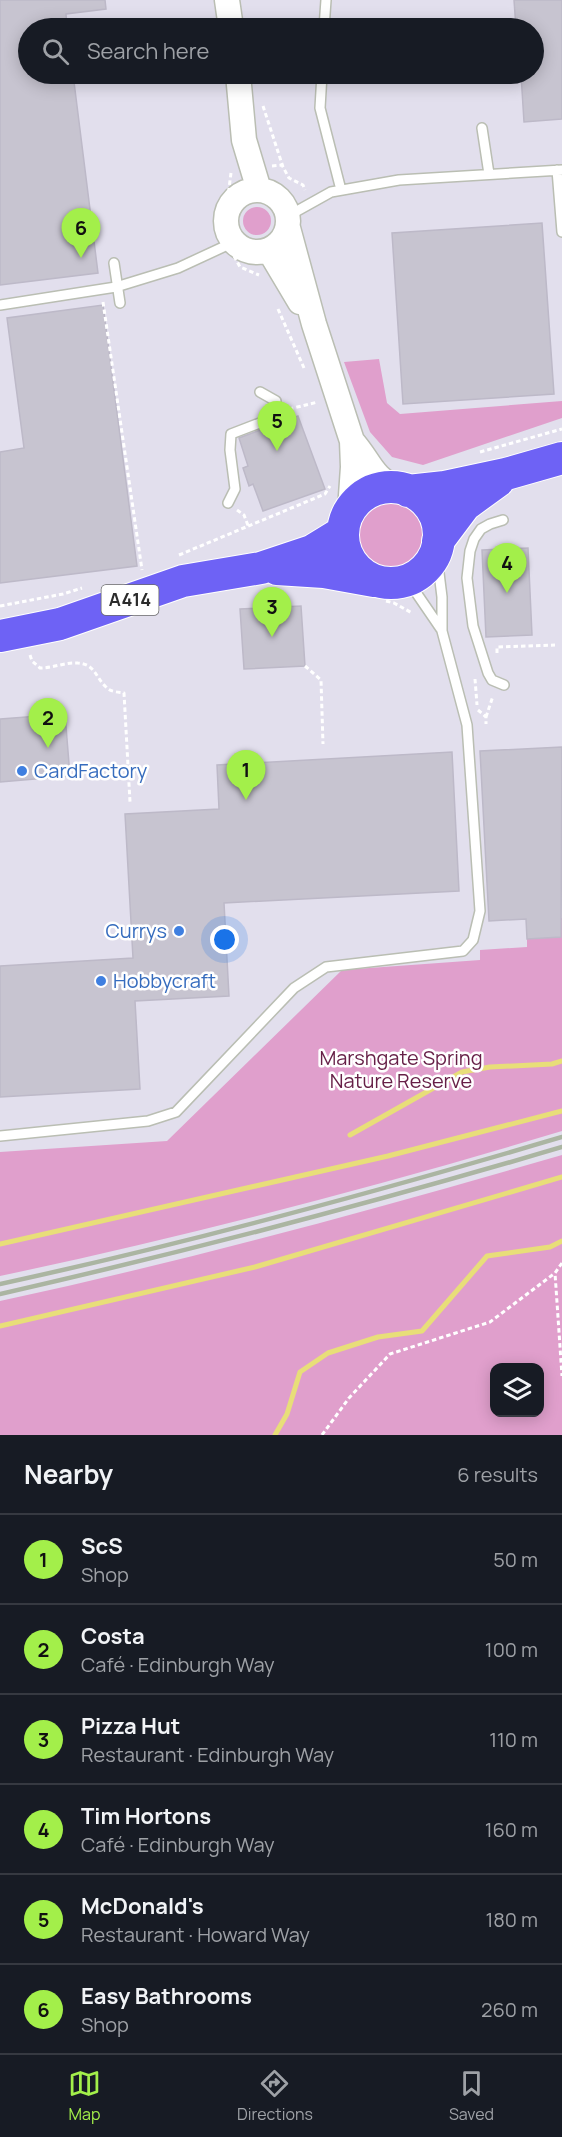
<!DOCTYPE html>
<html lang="en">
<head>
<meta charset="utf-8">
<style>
	:root { --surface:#171b24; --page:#242831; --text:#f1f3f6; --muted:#9ea1a6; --line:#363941; --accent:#a3ef4a }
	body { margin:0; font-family:Manrope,sans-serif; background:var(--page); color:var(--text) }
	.controls { position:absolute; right:18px; bottom:18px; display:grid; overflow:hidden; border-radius:12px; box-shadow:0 3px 15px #0003 }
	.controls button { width:54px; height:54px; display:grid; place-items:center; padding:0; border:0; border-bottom:2px solid var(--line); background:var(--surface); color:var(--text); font:30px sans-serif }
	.you { position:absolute; left:225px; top:940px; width:21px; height:21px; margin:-15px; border:4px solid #fff; border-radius:50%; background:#1a73e8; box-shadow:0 0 0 9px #1a73e833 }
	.badge { display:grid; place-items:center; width:39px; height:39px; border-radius:50%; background:var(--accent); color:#111; font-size:20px; font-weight:700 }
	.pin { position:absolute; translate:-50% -50px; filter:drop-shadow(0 2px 3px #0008) }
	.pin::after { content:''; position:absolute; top:32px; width:21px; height:18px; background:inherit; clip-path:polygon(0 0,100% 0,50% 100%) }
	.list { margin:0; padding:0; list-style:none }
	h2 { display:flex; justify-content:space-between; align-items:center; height:78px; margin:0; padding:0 24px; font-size:26px }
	h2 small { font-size:20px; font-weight:400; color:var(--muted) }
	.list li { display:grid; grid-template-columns:39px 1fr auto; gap:18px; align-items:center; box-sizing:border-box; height:90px; padding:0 24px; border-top:2px solid var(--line) }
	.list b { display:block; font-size:22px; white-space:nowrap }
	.list p { margin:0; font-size:20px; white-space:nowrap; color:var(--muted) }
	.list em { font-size:20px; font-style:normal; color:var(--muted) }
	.icon { flex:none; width:33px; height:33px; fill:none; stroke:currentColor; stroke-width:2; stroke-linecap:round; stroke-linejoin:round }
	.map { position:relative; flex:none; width:562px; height:1435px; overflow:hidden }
	.search { position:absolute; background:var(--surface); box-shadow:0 3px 15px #0003; left:18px; right:18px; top:18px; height:66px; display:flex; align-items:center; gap:15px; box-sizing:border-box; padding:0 21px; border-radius:33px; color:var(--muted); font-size:22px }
	.sheet { height:618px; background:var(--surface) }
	nav { display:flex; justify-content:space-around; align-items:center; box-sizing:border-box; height:84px; border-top:2px solid var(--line); background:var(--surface); font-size:16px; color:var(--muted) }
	nav a { display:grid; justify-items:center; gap:3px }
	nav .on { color:var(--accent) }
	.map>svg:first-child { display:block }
	.green { fill:#e09fcc; fill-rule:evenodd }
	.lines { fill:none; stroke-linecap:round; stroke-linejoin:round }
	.stream { stroke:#e8de79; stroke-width:5 }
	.building { fill:#c7c4d0; stroke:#bdb9c8; stroke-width:1.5 }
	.lane-casing { stroke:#babeb3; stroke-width:12 }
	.secondary-casing { stroke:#babeb3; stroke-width:27 }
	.highway-casing { stroke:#fff; stroke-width:34 }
	.path { stroke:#fff; stroke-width:3; stroke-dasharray:4.5 3; stroke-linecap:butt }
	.lane { stroke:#fff; stroke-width:9 }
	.secondary { stroke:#fff; stroke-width:24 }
	.highway { stroke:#6e62f5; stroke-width:32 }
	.rail { stroke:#abb5a2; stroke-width:4.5 }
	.shop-dot { fill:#3f7fe0; stroke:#fff; stroke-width:2 }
	.labels { text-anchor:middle; stroke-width:5; stroke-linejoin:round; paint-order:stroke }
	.shield { fill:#fff; stroke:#6b6b6b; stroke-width:1.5 }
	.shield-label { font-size:18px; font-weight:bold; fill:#2c2c2c }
	.shop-label { font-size:20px; fill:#366cbe; stroke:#fff; text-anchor:start }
	.park-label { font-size:20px; fill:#661f47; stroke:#fff }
</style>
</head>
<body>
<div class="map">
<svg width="562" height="1435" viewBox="0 0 562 1435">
	<rect width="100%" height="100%" fill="#e2dfed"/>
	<path class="green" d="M243 221a14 14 0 1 1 28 0a14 14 0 1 1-28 0Z
		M379 359 387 403 400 414 562 401V418L423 465 392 457 370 432 344 362Z
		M353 536a36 36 0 1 1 72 0a36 36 0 1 1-72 0Z
		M560 918H562V1131C377 1187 189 1236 0 1276V1152L167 1141 342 970 480 960V950L527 947V939Z
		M562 1155V1435H0V1301C190 1260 376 1209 562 1155ZM494 1368H540V1412H494Z"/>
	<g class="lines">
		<path class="stream" d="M350 1135 462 1072 490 1067 552 1064 562 1061
			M0 1244 388 1156 562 1111
			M0 1326 255 1267 562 1177
			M275 1435 287 1414 300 1372 328 1353 378 1337 422 1331 487 1256 550 1247 562 1241"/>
	</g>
	<path class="building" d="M0 0H105L106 9 66 14 67 28H28V74H73L98 273 0 285Z
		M514 0H562V119L524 122 521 74H534V28H516Z
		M542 223 554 394 403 404 392 233Z
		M103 305 137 566 0 583V452L24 448 7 318Z
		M298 416 325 489 263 511 253 484 249 486 243 468 248 466 239 438Z
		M528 548 532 635 486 637 482 550Z
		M301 606 305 666 244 669 240 609Z
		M65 714 70 776 0 782V719Z
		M562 747 561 937 527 939 526 919 489 921 480 751Z
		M452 752 459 891 224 903 229 996 135 1001 140 1089 0 1097V966L133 958 125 814 219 809 217 765Z"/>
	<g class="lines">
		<defs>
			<path id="lane" d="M324 28 326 0
				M322 74 320 108 341 190
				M482 128 489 174
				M557 170 562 232
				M288 216 331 192 399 180 562 170
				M114 263 120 303
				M0 305 116 287 178 268 234 242
				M228 503 235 489 230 450 231 434 265 421 276 412V401L260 392
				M503 520 490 524 481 529 474 539 470 551 467 578 473 626 488 673 492 680 504 685
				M398 583 415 591 441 629
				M0 1136 148 1121 176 1112 294 988 326 967 463 951 473 940 480 911 467 725 442 631V597L436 549"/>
			<path id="secondary" d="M227 0 231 28
				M238 74 244 140 259 190
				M226 221a31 31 0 1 1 62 0a31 31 0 1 1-62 0Z
				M288 228 314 324 352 441 353 467 350 510
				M269 250 300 302
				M352 441C371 462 371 478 399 489"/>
			<path id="highway" d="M343 535a48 48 0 1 1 96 0a48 48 0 1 1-96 0Z
				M408 491 445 487 506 474 562 458
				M438 541 465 505 498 481
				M277 569 324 572 374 581
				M0 636 60 624 183 581 261 568 312 551 343 532"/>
		</defs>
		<use href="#lane" class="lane-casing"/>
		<use href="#secondary" class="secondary-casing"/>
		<use href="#highway" class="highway-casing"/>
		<path class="path" d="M263 106 283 167 289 178 303 185 305 190
			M272 166 282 165
			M222 234 217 220 228 196 231 173
			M234 256 240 267 259 275
			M103 302 142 570
			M278 309 304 368
			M289 409 318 402
			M480 452 562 429
			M237 510 244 515 249 528
			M179 555 325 494 330 486
			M386 601 394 603 412 613
			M0 606 63 594 82 588
			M497 653V647L555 645
			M30 655 32 661 40 668C53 668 66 662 78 663 95 664 96 678 106 687 110 692 118 692 124 693L130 802
			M305 666 321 680 323 744
			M475 679 477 705
			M478 710 486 717V724
			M486 717 493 696
			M562 1263 555 1273 562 1376
			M322 1435 349 1398 390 1354 490 1322 555 1273"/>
		<use href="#lane" class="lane"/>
		<use href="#secondary" class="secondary"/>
		<use href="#highway" class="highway"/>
		<path class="rail" d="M0 1284C189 1243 376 1192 562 1137
			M0 1294C189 1251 376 1202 562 1147"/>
	</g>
	<g class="shop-dot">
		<circle cx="22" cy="771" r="6"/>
		<circle cx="179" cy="931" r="6"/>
		<circle cx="101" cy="981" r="6"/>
	</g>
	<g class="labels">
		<rect class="shield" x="101.5" y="585" width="57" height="30" rx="4.5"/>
		<g class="shield-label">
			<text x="130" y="606">A414</text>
		</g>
		<g class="shop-label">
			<text x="34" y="778">CardFactory</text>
			<text x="167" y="938" text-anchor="end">Currys</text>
			<text x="113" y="988">Hobbycraft</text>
		</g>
		<g class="park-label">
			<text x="401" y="1065">Marshgate Spring<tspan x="401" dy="23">Nature Reserve</tspan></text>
		</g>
	</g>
</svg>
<div class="controls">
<button><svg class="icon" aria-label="layers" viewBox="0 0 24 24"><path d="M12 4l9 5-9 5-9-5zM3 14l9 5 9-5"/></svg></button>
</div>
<div class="you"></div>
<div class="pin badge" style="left:246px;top:800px">1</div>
<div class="pin badge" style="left:48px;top:748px">2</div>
<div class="pin badge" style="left:272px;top:637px">3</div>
<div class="pin badge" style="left:507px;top:593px">4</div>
<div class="pin badge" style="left:277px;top:451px">5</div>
<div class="pin badge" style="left:81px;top:258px">6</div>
<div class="search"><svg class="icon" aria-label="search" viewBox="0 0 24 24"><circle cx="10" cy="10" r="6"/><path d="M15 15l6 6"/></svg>Search here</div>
</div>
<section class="sheet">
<h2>Nearby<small>6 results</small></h2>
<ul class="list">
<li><span class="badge">1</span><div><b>ScS</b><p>Shop</p></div><em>50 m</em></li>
<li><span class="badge">2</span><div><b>Costa</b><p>Café · Edinburgh Way</p></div><em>100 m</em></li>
<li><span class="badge">3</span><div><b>Pizza Hut</b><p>Restaurant · Edinburgh Way</p></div><em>110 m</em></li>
<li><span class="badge">4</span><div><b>Tim Hortons</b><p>Café · Edinburgh Way</p></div><em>160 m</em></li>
<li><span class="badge">5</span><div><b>McDonald's</b><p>Restaurant · Howard Way</p></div><em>180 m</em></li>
<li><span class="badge">6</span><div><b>Easy Bathrooms</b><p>Shop</p></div><em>260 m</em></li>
</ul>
</section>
<nav>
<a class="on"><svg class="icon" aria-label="map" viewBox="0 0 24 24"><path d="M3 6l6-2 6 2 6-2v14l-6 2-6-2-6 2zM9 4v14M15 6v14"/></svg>Map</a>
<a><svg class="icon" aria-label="directions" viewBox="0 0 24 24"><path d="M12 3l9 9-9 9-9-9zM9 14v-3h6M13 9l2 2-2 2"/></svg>Directions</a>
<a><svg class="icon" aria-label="saved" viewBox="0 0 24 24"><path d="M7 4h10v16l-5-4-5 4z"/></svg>Saved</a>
</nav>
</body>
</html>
